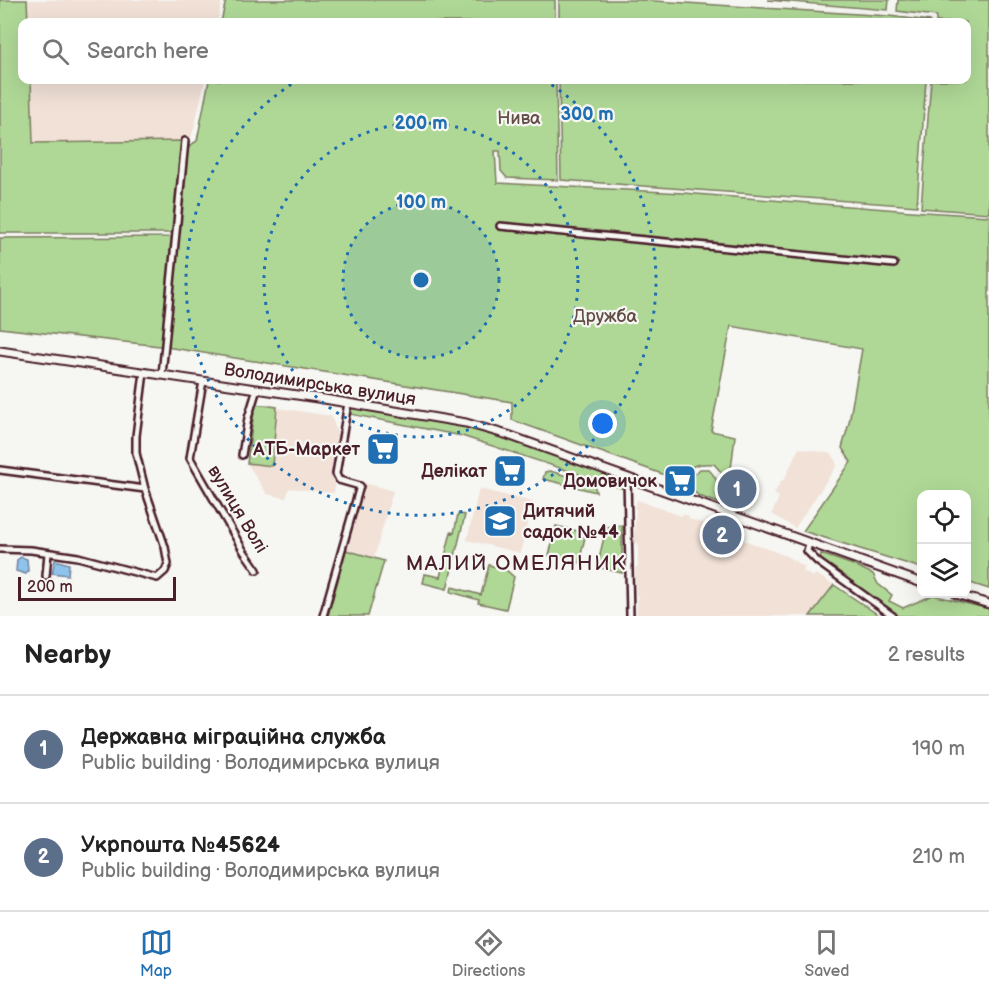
<!DOCTYPE html>
<html lang="en">
<head>
<meta charset="utf-8">
<style>
	:root { --surface:#fff; --page:#f2f2f2; --text:#222; --muted:#767676; --line:#e0e0e0; --accent:#1f6fb2 }
	body { margin:0; font-family:"Balsamiq Sans",sans-serif; background:var(--page); color:var(--text) }
	.controls { position:absolute; right:18px; bottom:18px; display:grid; overflow:hidden; border-radius:12px; box-shadow:0 6px 24px #0002 }
	.controls button { width:54px; height:54px; display:grid; place-items:center; padding:0; border:0; border-bottom:2px solid var(--line); background:var(--surface); color:var(--text); font:30px sans-serif }
	.scale { position:absolute; left:18px; bottom:15px; width:158px; box-sizing:border-box; padding-left:6px; border:3px solid #4a1f2b; border-top:0; font-size:16px; line-height:21px; white-space:nowrap; color:#4a1f2b; -webkit-text-stroke:4px #f6f6f2; paint-order:stroke }
	.you { position:absolute; left:603px; top:424px; width:21px; height:21px; margin:-15px; border:4px solid #fff; border-radius:50%; background:#1a73e8; box-shadow:0 0 0 9px #1a73e833 }
	.badge { display:grid; place-items:center; width:39px; height:39px; border-radius:50%; background:var(--accent); color:#fff; font-size:20px; font-weight:700 }
	.pin { position:absolute; translate:-50% -50%; border:3px solid #fff; box-shadow:0 2px 6px #0006 }
	.list { margin:0; padding:0; list-style:none }
	h2 { display:flex; justify-content:space-between; align-items:center; height:78px; margin:0; padding:0 24px; font-size:26px }
	h2 small { font-size:20px; font-weight:400; color:var(--muted) }
	.list li { display:grid; grid-template-columns:39px 1fr auto; gap:18px; align-items:center; box-sizing:border-box; height:108px; padding:0 24px; border-top:2px solid var(--line) }
	.list b { display:block; font-size:22px; white-space:nowrap }
	.list p { margin:0; font-size:20px; white-space:nowrap; color:var(--muted) }
	.list em { font-size:20px; font-style:normal; color:var(--muted) }
	.icon { flex:none; width:33px; height:33px; fill:none; stroke:currentColor; stroke-width:2; stroke-linecap:round; stroke-linejoin:round }
	.map { position:relative; flex:none; width:989px; height:616px; overflow:hidden }
	.search { position:absolute; background:var(--surface); box-shadow:0 6px 24px #0002; left:18px; right:18px; top:18px; height:66px; display:flex; align-items:center; gap:15px; box-sizing:border-box; padding:0 21px; border-radius:12px; color:var(--muted); font-size:22px }
	.sheet { height:294px; background:var(--surface) }
	nav { display:flex; justify-content:space-around; align-items:center; box-sizing:border-box; height:84px; border-top:2px solid var(--line); background:var(--surface); font-size:16px; color:var(--muted) }
	nav a { display:grid; justify-items:center; gap:3px }
	nav .on { color:var(--accent) }
	.map>svg:first-child { display:block }
	.built { fill:#f1e1d7 }
	.green { fill:#afd896; stroke:#7c7c60; stroke-width:1.5 }
	.water { fill:#8ec4ec; stroke:#73829f; stroke-width:1.5 }
	.lines { fill:none; stroke-linecap:round; stroke-linejoin:round }
	.minor-casing { stroke:#4a1f2b; stroke-width:10 }
	.major-casing { stroke:#4a1f2b; stroke-width:11 }
	.minor { stroke:#f6f6f2; stroke-width:5 }
	.major { stroke:#f6f6f2; stroke-width:7 }
	.ring { fill:none; stroke:#1f6fb2; stroke-width:3; stroke-dasharray:3 6 }
	.labels { text-anchor:middle; stroke-width:4.5; stroke-linejoin:round; paint-order:stroke }
	.park-label { font-size:18px; fill:#634d46; stroke:#f6f6f2 }
	.street-label { font-size:18px; fill:#4a1f2b; stroke:#f6f6f2 }
	.poi-label { font-size:18px; font-weight:bold; fill:#4a1f2b; stroke:#f6f6f2; text-anchor:end }
	.quarter-label { font-size:21px; letter-spacing:1.5px; fill:#4a1f2b; stroke:#f6f6f2 }
	.centre { fill:#1f6fb2; stroke:#f6f6f2; stroke-width:3 }
	.ring-label { font-size:18px; text-anchor:middle; font-weight:bold; fill:#1f6fb2; stroke:#f6f6f2; stroke-width:4.5; stroke-linejoin:round; paint-order:stroke }
</style>
</head>
<body>
<div class="map">
<svg width="989" height="616" viewBox="0 0 989 616">
	<rect width="100%" height="100%" fill="#f6f6f2"/>
	<filter id="ink" filterUnits="userSpaceOnUse"><feTurbulence type="fractalNoise" baseFrequency=".0167" numOctaves="2"/><feDisplacementMap in="SourceGraphic" scale="12" xChannelSelector="R" yChannelSelector="G"/><feConvolveMatrix kernelMatrix="1 2 1 2 8 2 1 2 1" color-interpolation-filters="sRGB"/></filter>
	<g filter="url(#ink)">
		<path class="built" d="M27 0H222L217 22H28Z
			M31 80H205L194 129 189 141 33 143Z
			M277 408 331 416 338 435 331 473 335 485 334 493 289 488 286 498 267 494 247 463 272 466Z
			M799 448 832 454 837 465 795 528 772 514 779 497 774 494 782 480H784Z
			M364 483 393 491 374 558 346 550Z
			M479 489 533 502 520 553 467 540Z
			M637 500 681 516 683 514 689 516V519L713 526 717 530 784 555 805 567 803 571 813 577 816 574 834 585 810 616H636L638 597 636 594 635 568 638 566V543H634L636 509 634 508Z"/>
		<path class="green" d="M0 0H27L28 22H22V80H31L33 143 182 141 172 233H0Z
			M226 0H555V22H221Z
			M559 0H639L889 16 930 21V22H559Z
			M767 0H889L888 10Z
			M898 0H989V213L921 208 931 80H966V22H936V16L897 11Z
			M209 80H556L558 180 507 178 501 171 500 151H495L497 183 683 193 924 212 989 216V589L967 582 966 494H922L921 568 803 531 851 462 842 448 849 423 862 349 731 326 711 431 735 436 728 494 721 472 714 464C697 463 688 465 679 480L512 420V402L160 346 0 328V238L178 237 187 156 189 146 197 141Z
			M559 80H926L917 206 561 180Z
			M255 404 277 407 272 466 247 463Z
			M352 407 466 426 517 442 623 480 624 489 462 436 350 414Z
			M700 469H708C716 476 724 493 719 503L699 496 692 490 691 478Z
			M550 471 594 484 596 492 543 479 545 472Z
			M458 514 465 515 447 589 423 583 425 574 440 577 451 532 454 533Z
			M622 525V573L597 567 605 533 599 531 600 528Z
			M556 526 586 533 579 563 549 556Z
			M346 550 384 561 368 616H328Z
			M821 554 856 566 873 574 878 584 892 595 889 601 903 608 933 595 989 609V616H898L820 559Z
			M489 565 506 570 514 577 506 609 478 603 479 600 451 592 452 587 481 595Z
			M834 585 880 616H810Z"/>
		<path class="water" d="M21 557 27 559 28 571 26 574 16 571 17 560Z
			M55 560 69 564 68 575 52 573Z"/>
		<g class="lines">
			<defs>
				<path id="minor" d="M500 226 894 264
					M162 375 185 141
					M203 381 190 458 243 550 257 570
					M242 455 248 418 257 389
					M0 470 145 489
					M627 477 630 616
					M809 543 807 551 818 562 893 616
					M0 549 31 550 78 557 157 578 165 571 168 564 165 547 145 489 136 453V436L144 372
					M46 576 48 553
					M323 616 360 486 339 480 336 474 348 403"/>
				<path id="major" d="M0 351 324 399 466 423 508 435 922 583
					M956 594 989 604"/>
			</defs>
			<use href="#minor" class="minor-casing"/>
			<use href="#major" class="major-casing"/>
			<use href="#minor" class="minor"/>
			<use href="#major" class="major"/>
		</g>
	</g>
	<circle cx="421" cy="280" r="78" fill="#1f6fb2" fill-opacity=".12"/>
	<g class="ring">
		<circle cx="421" cy="280" r="78"/>
		<circle cx="421" cy="280" r="157"/>
		<path d="M544 80A235 235 0 1 1 298 80"/>
	</g>
	<defs>
		<symbol id="supermarket-square" viewBox="-11 -11 22 22"><rect x="-9" y="-9" width="18" height="18" rx="4" fill="#1f6fb2" stroke="#f6f6f2"/><path d="M-6-5.5h2.5l.6 2H6L4.5 2H-2.5L-4.4-4H-6ZM-1.5 3.2a1.3 1.3 0 1 0 .1 0ZM3 3.2a1.3 1.3 0 1 0 .1 0Z" fill="#fff"/></symbol>
		<symbol id="school-square" viewBox="-11 -11 22 22"><rect x="-9" y="-9" width="18" height="18" rx="4" fill="#1f6fb2" stroke="#f6f6f2"/><path d="M0-5L7-2L0 1L-7-2ZM-4 1L0 2.5L4 1V4Q0 6-4 4Z" fill="#fff"/></symbol>
	</defs>
	<g fill-rule="evenodd">
		<use href="#supermarket-square" x="364" y="430" width="38" height="38"/>
		<use href="#supermarket-square" x="491" y="452" width="38" height="38"/>
		<use href="#supermarket-square" x="661" y="462" width="38" height="38"/>
		<use href="#school-square" x="481" y="502" width="38" height="38"/>
	</g>
	<g class="labels">
		<g class="park-label">
			<text x="519" y="124">Нива</text>
			<text x="605" y="322">Дружба</text>
		</g>
		<g class="street-label">
			<text transform="translate(320 384) rotate(9)" y="6">Володимирська вулиця</text>
			<text transform="translate(238 509) rotate(59)" y="6">вулиця Волі</text>
		</g>
		<g class="poi-label">
			<text x="360" y="455">АТБ-Маркет</text>
			<text x="487" y="477">Делікат</text>
			<text x="657" y="487">Домовичок</text>
			<text x="523" y="517" text-anchor="start">Дитячий<tspan x="523" dy="21">садок №44</tspan></text>
		</g>
		<g class="quarter-label">
			<text x="516" y="570">МАЛИЙ ОМЕЛЯНИК</text>
		</g>
	</g>
	<circle cx="421" cy="280" r="9" class="centre"/>
	<g class="ring-label">
		<text x="587" y="120">300 m</text>
		<text x="421" y="129">200 m</text>
		<text x="421" y="208">100 m</text>
	</g>
</svg>
<div class="controls">
<button><svg class="icon" aria-label="locate" viewBox="0 0 24 24"><circle cx="12" cy="12" r="6"/><path d="M12 2v4M12 18v4M2 12h4M18 12h4"/></svg></button>
<button><svg class="icon" aria-label="layers" viewBox="0 0 24 24"><path d="M12 4l9 5-9 5-9-5zM3 14l9 5 9-5"/></svg></button>
</div>
<div class="scale">200 m</div>
<div class="you"></div>
<div class="pin badge" style="left:737px;top:489px;background:#5c6f8a">1</div>
<div class="pin badge" style="left:722px;top:535px;background:#5c6f8a">2</div>
<div class="search"><svg class="icon" aria-label="search" viewBox="0 0 24 24"><circle cx="10" cy="10" r="6"/><path d="M15 15l6 6"/></svg>Search here</div>
</div>
<section class="sheet">
<h2>Nearby<small>2 results</small></h2>
<ul class="list">
<li><span class="badge" style="background:#5c6f8a">1</span><div><b>Державна міграційна служба</b><p>Public building · Володимирська вулиця</p></div><em>190 m</em></li>
<li><span class="badge" style="background:#5c6f8a">2</span><div><b>Укрпошта №45624</b><p>Public building · Володимирська вулиця</p></div><em>210 m</em></li>
</ul>
</section>
<nav>
<a class="on"><svg class="icon" aria-label="map" viewBox="0 0 24 24"><path d="M3 6l6-2 6 2 6-2v14l-6 2-6-2-6 2zM9 4v14M15 6v14"/></svg>Map</a>
<a><svg class="icon" aria-label="directions" viewBox="0 0 24 24"><path d="M12 3l9 9-9 9-9-9zM9 14v-3h6M13 9l2 2-2 2"/></svg>Directions</a>
<a><svg class="icon" aria-label="saved" viewBox="0 0 24 24"><path d="M7 4h10v16l-5-4-5 4z"/></svg>Saved</a>
</nav>
</body>
</html>
